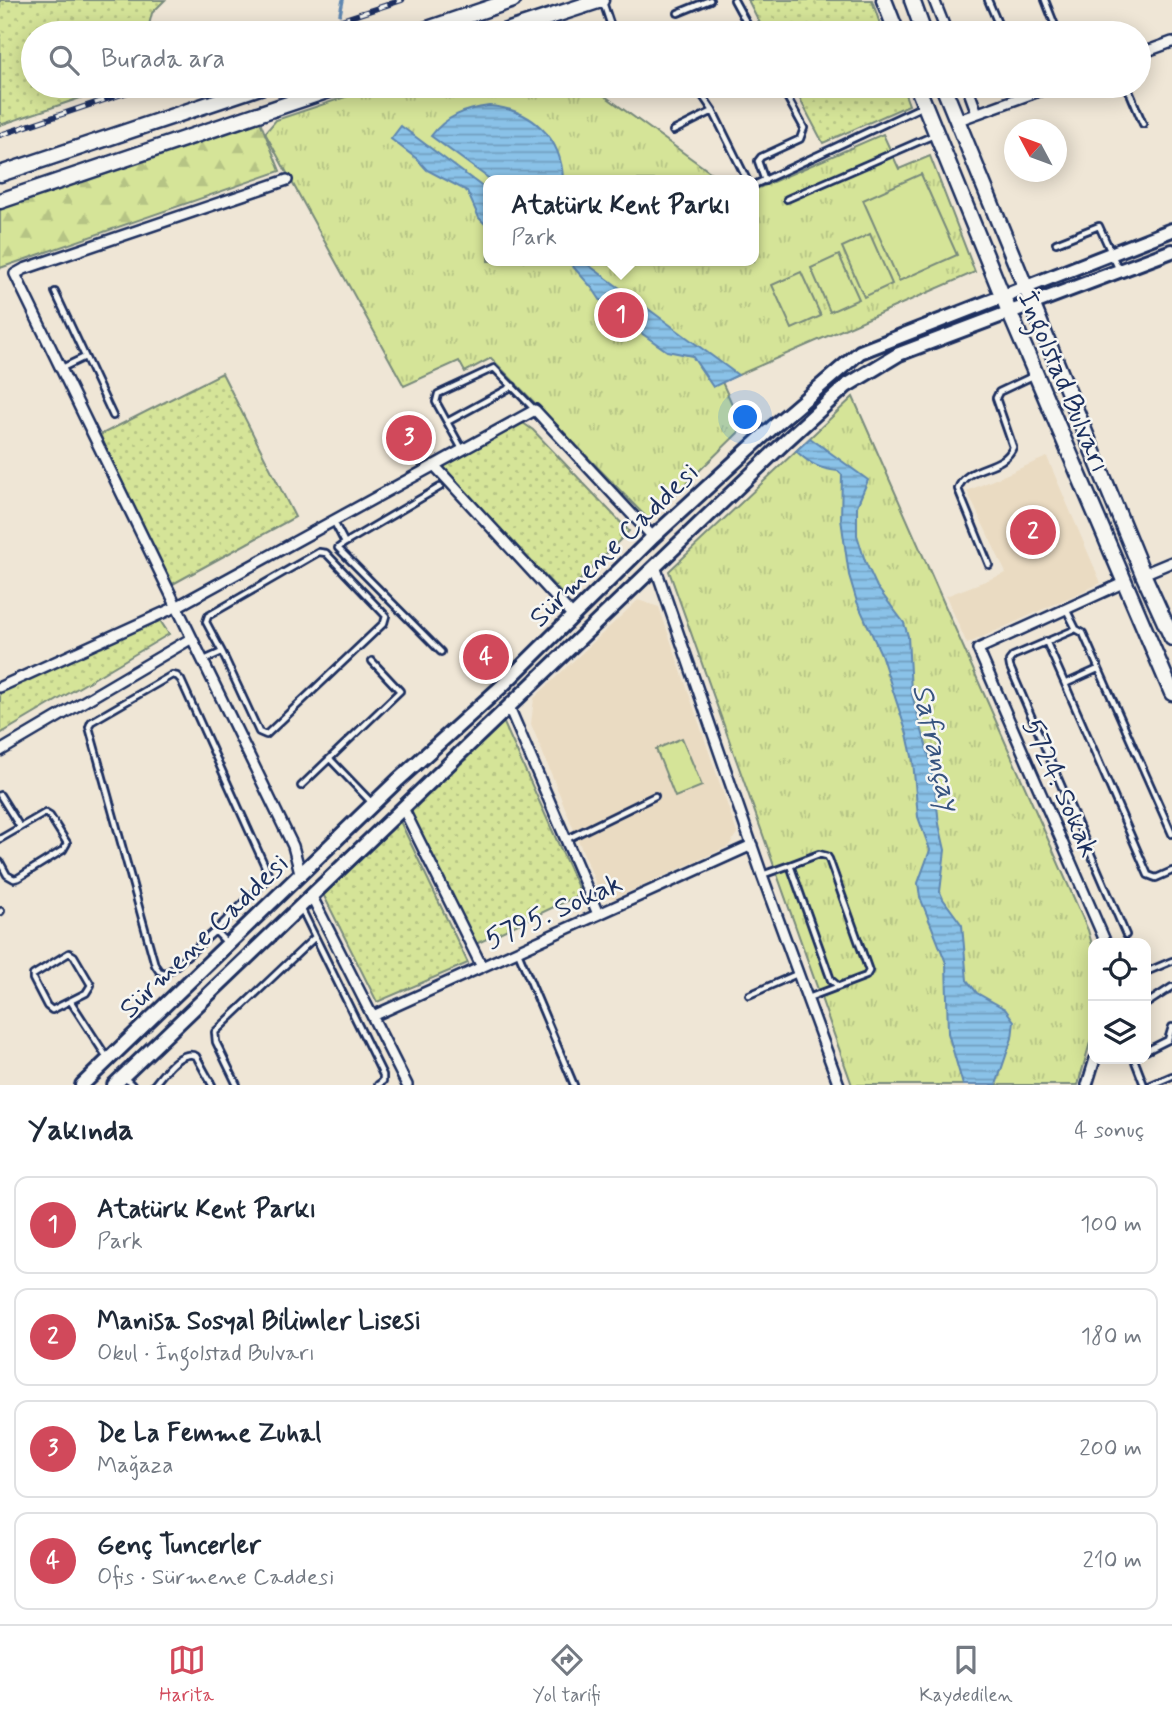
<!DOCTYPE html>
<html lang="tr">
<head>
<meta charset="utf-8">
<style>
	:root { --surface:#fff; --page:#f2f2f3; --text:#1f2937; --muted:#747a83; --line:#e0e1e3; --accent:#d1495b }
	body { margin:0; font-family:Mynerve,sans-serif; background:var(--page); color:var(--text) }
	.controls { position:absolute; right:21px; bottom:21px; display:grid; overflow:hidden; border-radius:14px; box-shadow:0 4px 18px #0003 }
	.controls button { width:63px; height:63px; display:grid; place-items:center; padding:0; border:0; border-bottom:2px solid var(--line); background:var(--surface); color:var(--text); font:35px sans-serif }
	.compass { position:absolute; left:1004px; top:119px; width:63px; height:63px; border-radius:50%; background:var(--surface); box-shadow:0 4px 18px #0003; rotate:311deg }
	.you { position:absolute; left:746px; top:418px; width:24px; height:24px; margin:-18px; border:5px solid #fff; border-radius:50%; background:#1a73e8; box-shadow:0 0 0 10px #1a73e833 }
	.badge { display:grid; place-items:center; width:46px; height:46px; border-radius:50%; background:var(--accent); color:#fff; font-size:23px; font-weight:700 }
	.pin { position:absolute; translate:-50% -50%; border:4px solid #fff; box-shadow:0 2px 7px #0006 }
	.popup { position:absolute; left:483px; top:175px; width:276px; height:91px; box-sizing:border-box; display:grid; place-content:center; border-radius:14px; background:var(--surface); filter:drop-shadow(0 2px 5px #0005); font-size:23px; white-space:nowrap; color:var(--muted) }
	.popup b { font-size:26px; color:var(--text) }
	.popup::after { content:''; position:absolute; left:50%; top:100%; margin-left:-14px; border:14px solid transparent; border-top-color:var(--surface) }
	.list { margin:0; padding:0; list-style:none }
	h2 { display:flex; justify-content:space-between; align-items:center; height:91px; margin:0; padding:0 28px; font-size:30px }
	h2 small { font-size:23px; font-weight:400; color:var(--muted) }
	.list li { display:grid; grid-template-columns:46px 1fr auto; gap:21px; align-items:center; box-sizing:border-box; height:98px; margin:0 14px 14px; padding:0 14px; border:2px solid var(--line); border-radius:14px }
	.list b { display:block; font-size:26px; white-space:nowrap }
	.list p { margin:0; font-size:23px; white-space:nowrap; color:var(--muted) }
	.list em { font-size:23px; font-style:normal; color:var(--muted) }
	.icon { flex:none; width:38px; height:38px; fill:none; stroke:currentColor; stroke-width:2; stroke-linecap:round; stroke-linejoin:round }
	.map { position:relative; flex:none; width:1172px; height:1085px; overflow:hidden }
	.search { position:absolute; background:var(--surface); box-shadow:0 4px 18px #0003; left:21px; right:21px; top:21px; height:77px; display:flex; align-items:center; gap:18px; box-sizing:border-box; padding:0 24px; border-radius:38px; color:var(--muted); font-size:26px }
	.sheet { height:539px; background:var(--surface) }
	nav { display:flex; justify-content:space-around; align-items:center; box-sizing:border-box; height:98px; border-top:2px solid var(--line); background:var(--surface); font-size:19px; color:var(--muted) }
	nav a { display:grid; justify-items:center; gap:4px }
	nav .on { color:var(--accent) }
	.map>svg:first-child { display:block }
	.built { fill:#eadbc2 }
	.grass { fill:url(#grass-dots); stroke:#788a7b; stroke-width:2 }
	.forest { fill:url(#forest-firs); stroke:#788a7b; stroke-width:2 }
	.park { fill:url(#park-tufts); stroke:#788a7b; stroke-width:2 }
	.pitch { fill:#d5e498; stroke:#788a7b; stroke-width:2 }
	.water { fill:url(#water-rules); stroke:#5e87b1; stroke-width:2 }
	.lines { fill:none; stroke-linecap:round; stroke-linejoin:round }
	.stream { stroke:#5e87b1; stroke-width:3.5 }
	.service-casing { stroke:#1b2f5e; stroke-width:10 }
	.minor-casing { stroke:#1b2f5e; stroke-width:14 }
	.secondary-casing { stroke:#1b2f5e; stroke-width:18 }
	.primary-casing { stroke:#1b2f5e; stroke-width:19 }
	.service { stroke:#f6f6f2; stroke-width:4.5 }
	.minor { stroke:#f6f6f2; stroke-width:9 }
	.secondary { stroke:#f6f6f2; stroke-width:12 }
	.primary { stroke:#f6f6f2; stroke-width:14 }
	.rail-casing { stroke:#1b2f5e; stroke-width:6 }
	.rail { stroke:#f6f6f2; stroke-width:3.5; stroke-dasharray:10; stroke-linecap:butt }
	.labels { text-anchor:middle; stroke-width:5; stroke-linejoin:round; paint-order:stroke }
	.street-label { font-size:28px; fill:#1b2f5e; stroke:#f6f6f2 }
	.water-label { font-size:30px; font-style:italic; fill:#375480; stroke:#f6f6f2 }
</style>
</head>
<body>
<div class="map">
<svg width="1172" height="1085" viewBox="0 0 1172 1085">
	<defs>
		<pattern id="grass-dots" width="8" height="8" patternUnits="userSpaceOnUse" patternTransform="scale(1.75)"><rect width="8" height="8" fill="#d5e498"/><path d="M2 2h.1M6 6h.1" fill="none" stroke="#b6c485" stroke-width="1.8" stroke-linecap="round"/></pattern>
		<pattern id="forest-firs" width="22" height="20" patternUnits="userSpaceOnUse" patternTransform="scale(1.75)"><rect width="22" height="20" fill="#d5e498"/><path d="M5 1l3.5 6h-7zM16 11l3.5 6h-7z" fill="#b6c485"/></pattern>
		<pattern id="park-tufts" width="24" height="20" patternUnits="userSpaceOnUse" patternTransform="scale(1.75)"><rect width="24" height="20" fill="#d5e498"/><path d="M3 7l-1-3M5 7V3M7 7l1-3M15 17l-1-3M17 17v-4M19 17l1-3" fill="none" stroke="#b6c485"/></pattern>
		<pattern id="water-rules" width="6" height="5" patternUnits="userSpaceOnUse" patternTransform="scale(1.75)"><rect width="6" height="5" fill="#8ac2e8"/><path d="M0 2.5h6" fill="none" stroke="#709ebf"/></pattern>
	</defs>
	<rect width="100%" height="100%" fill="#efe6d6"/>
	<filter id="ink" filterUnits="userSpaceOnUse"><feTurbulence type="fractalNoise" baseFrequency=".0143" numOctaves="2"/><feDisplacementMap in="SourceGraphic" scale="14" xChannelSelector="R" yChannelSelector="G"/><feConvolveMatrix kernelMatrix="1 2 1 2 8 2 1 2 1" color-interpolation-filters="sRGB"/></filter>
	<g filter="url(#ink)">
		<path class="built" d="M1047 457 1101 583 967 644 946 596 1006 573 967 491Z
			M638 600 659 607 737 833 729 846 614 899 600 894 531 724 534 698Z"/>
		<path class="grass" d="M0 0H165L152 13 147 33H33V86H116L0 125Z
			M748 0H872L883 33H765Z
			M793 86H902L909 105 823 143Z
			M222 373 295 517 171 585 100 435Z
			M523 423 533 430 629 531 564 596 444 468 443 461 513 424Z
			M159 619 169 634 0 734V692Z
			M503 721 581 894 474 945 409 814Z
			M399 819 468 963 377 1002 323 894Z"/>
		<path class="forest" d="M257 114 280 171 0 268V204Z"/>
		<path class="park" d="M378 86H591L721 180H488V261H754V190L883 134 899 169 930 156 975 272 722 382 743 428 649 520 491 358 465 372 459 361 404 386 265 133 276 120Z
			M853 397 1088 930 1093 948V1032L1078 1085H852L669 571Z"/>
		<path class="pitch" d="M921 174 957 255 899 281 863 200Z
			M870 234 892 284 864 297 842 247Z
			M839 255 859 299 830 312 811 268Z
			M801 272 821 316 792 329 772 285Z
			M682 738 702 786 675 797 656 749Z"/>
		<path class="water" d="M489 106C531 109 562 137 563 180H491L431 136C446 116 466 109 489 106Z
			M401 126 488 191V227L479 218 467 191 427 170 417 159 391 139Z
			M568 261H583L738 375 713 387 692 356 667 351 634 328 624 316 607 310 593 289Z
			M810 438 868 480 857 506V535L865 561 877 587 904 623 908 636 911 691 933 770 939 824 945 850 940 892 943 899 962 925 967 980 977 993 1005 1009 1014 1021 1012 1038 996 1085H963L948 1033 946 963 920 897 918 883 930 850 918 817 913 761 907 734 881 654 857 602 849 575 841 519 842 475 838 471C819 469 810 464 796 451Z"/>
		<g class="lines">
			<path class="stream" d="M340 14 343 0"/>
			<defs>
				<path id="service" d="M734 0 752 33
					M988 0 1002 33
					M1045 0 1058 33
					M603 2 613 32 616 33
					M678 13 710 0
					M622 33 639 28H648L655 33
					M696 86 713 111 747 180
					M1127 86 1143 124
					M673 131 713 111
					M765 181 758 161 761 157 800 139 804 128 781 86
					M754 185 921 107
					M787 199 934 135
					M1056 243 1099 226 1119 270
					M55 292 113 416
					M62 368 85 357
					M447 422 513 386
					M462 449 436 402 438 394 494 368 535 410
					M334 522 345 543 440 487
					M345 543 338 548 441 652
					M989 565 958 489C966 464 1004 471 1013 447L996 398 999 392 1035 375
					M1067 611 1076 629
					M1046 641 1065 684
					M204 660 222 652 206 622 208 616 319 552 326 553 386 616 384 623 266 735 259 732 222 652
					M1098 669 1065 684 1148 875 1156 878 1172 871
					M330 759 373 804
					M301 786 400 691 372 661
					M0 795 20 827
					M0 839 45 813 50 816 67 843 63 850 18 878 14 879 7 875 0 862
					M567 839 655 796
					M762 875 790 865
					M301 908 383 1075V1081L378 1085
					M0 912 1 911
					M215 931 170 971 164 973 159 971 155 965 89 727 91 722 172 675 177 676 181 680 269 875 267 880 215 931 226 942
					M1126 935 1010 667 1009 661 1013 656 1076 629 1083 633 1172 834
					M518 952 574 1085
					M69 953 74 956 91 985 86 993 52 1010 47 1006 33 979V975Z
					M1146 972 1172 961
					M749 995 797 974
					M808 998 866 976 869 971 829 859 827 856 819 854 790 865 831 980 837 985
					M71 1002 108 1059
					M1146 1004 1172 987
					M1146 1051 1168 1040 1172 1027
					M1134 1059 1144 1085
					M124 1077 132 1085
					M154 1085C163 1074 180 1049 196 1056L212 1085
					M237 1085 216 1042 215 1032 315 937
					M1151 1085 1172 1076"/>
				<path id="minor" d="M934 0 947 33
					M1139 54 1172 42
					M967 86 977 113
					M956 121 1053 86
					M287 180 24 269 15 274 293 846 301 876
					M434 465 573 616
					M655 566 762 875 839 1085
					M1143 574 1172 562
					M0 687 178 606 535 410 653 537
					M509 707 598 914
					M0 751 192 638
					M403 808 482 967
					M312 897 407 1085
					M1106 943 978 649 1123 583
					M373 1016 752 845
					M1087 1085 1095 1059"/>
				<path id="secondary" d="M82 1085 398 780 501 687 653 537 774 426 860 352 1172 230
					M114 1085 787 440 846 386 899 354 1172 251"/>
				<path id="primary" d="M884 0 897 33
					M912 0 924 33
					M416 33 513 0
					M500 33 601 0
					M917 86 1002 295 1172 693
					M943 86 1143 574 1172 638
					M0 174 263 86
					M0 201 341 86"/>
			</defs>
			<use href="#service" class="service-casing"/>
			<use href="#minor" class="minor-casing"/>
			<use href="#secondary" class="secondary-casing"/>
			<use href="#primary" class="primary-casing"/>
			<use href="#service" class="service"/>
			<use href="#minor" class="minor"/>
			<use href="#secondary" class="secondary"/>
			<use href="#primary" class="primary"/>
			<defs>
				<path id="rail" d="M302 33 402 0
					M0 135 146 86"/>
			</defs>
			<use href="#rail" class="rail-casing"/>
			<use href="#rail" class="rail"/>
		</g>
	</g>
	<g class="labels">
		<g class="street-label">
			<text transform="translate(1065 381) rotate(67)" y="10">İngolstad Bulvarı</text>
			<text transform="translate(613 544) rotate(-44)" y="10">Sürmene Caddesi</text>
			<text transform="translate(1062 787) rotate(66)" y="10">5724. Sokak</text>
			<text transform="translate(553 910) rotate(-24)" y="10">5795. Sokak</text>
			<text transform="translate(203 935) rotate(-44)" y="10">Sürmene Caddesi</text>
		</g>
		<g class="water-label">
			<text transform="translate(937 747) rotate(77)" y="10">Safrançay</text>
		</g>
	</g>
</svg>
<div class="controls">
<button><svg class="icon" aria-label="locate" viewBox="0 0 24 24"><circle cx="12" cy="12" r="6"/><path d="M12 2v4M12 18v4M2 12h4M18 12h4"/></svg></button>
<button><svg class="icon" aria-label="layers" viewBox="0 0 24 24"><path d="M12 4l9 5-9 5-9-5zM3 14l9 5 9-5"/></svg></button>
</div>
<svg class="compass" viewBox="-18 -18 36 36"><path d="M0-13l5 13h-10z" fill="#e53935"/><path d="M0 13l5-13h-10z" fill="#747a83"/></svg>
<div class="you"></div>
<div class="pin badge" style="left:621px;top:315px">1</div>
<div class="popup"><b>Atatürk Kent Parkı</b>Park</div>
<div class="pin badge" style="left:1033px;top:532px">2</div>
<div class="pin badge" style="left:409px;top:438px">3</div>
<div class="pin badge" style="left:486px;top:657px">4</div>
<div class="search"><svg class="icon" aria-label="search" viewBox="0 0 24 24"><circle cx="10" cy="10" r="6"/><path d="M15 15l6 6"/></svg>Burada ara</div>
</div>
<section class="sheet">
<h2>Yakında<small>4 sonuç</small></h2>
<ul class="list">
<li><span class="badge">1</span><div><b>Atatürk Kent Parkı</b><p>Park</p></div><em>100 m</em></li>
<li><span class="badge">2</span><div><b>Manisa Sosyal Bilimler Lisesi</b><p>Okul · İngolstad Bulvarı</p></div><em>180 m</em></li>
<li><span class="badge">3</span><div><b>De La Femme Zuhal</b><p>Mağaza</p></div><em>200 m</em></li>
<li><span class="badge">4</span><div><b>Genç Tuncerler</b><p>Ofis · Sürmene Caddesi</p></div><em>210 m</em></li>
</ul>
</section>
<nav>
<a class="on"><svg class="icon" aria-label="map" viewBox="0 0 24 24"><path d="M3 6l6-2 6 2 6-2v14l-6 2-6-2-6 2zM9 4v14M15 6v14"/></svg>Harita</a>
<a><svg class="icon" aria-label="directions" viewBox="0 0 24 24"><path d="M12 3l9 9-9 9-9-9zM9 14v-3h6M13 9l2 2-2 2"/></svg>Yol tarifi</a>
<a><svg class="icon" aria-label="saved" viewBox="0 0 24 24"><path d="M7 4h10v16l-5-4-5 4z"/></svg>Kaydedilen</a>
</nav>
</body>
</html>
